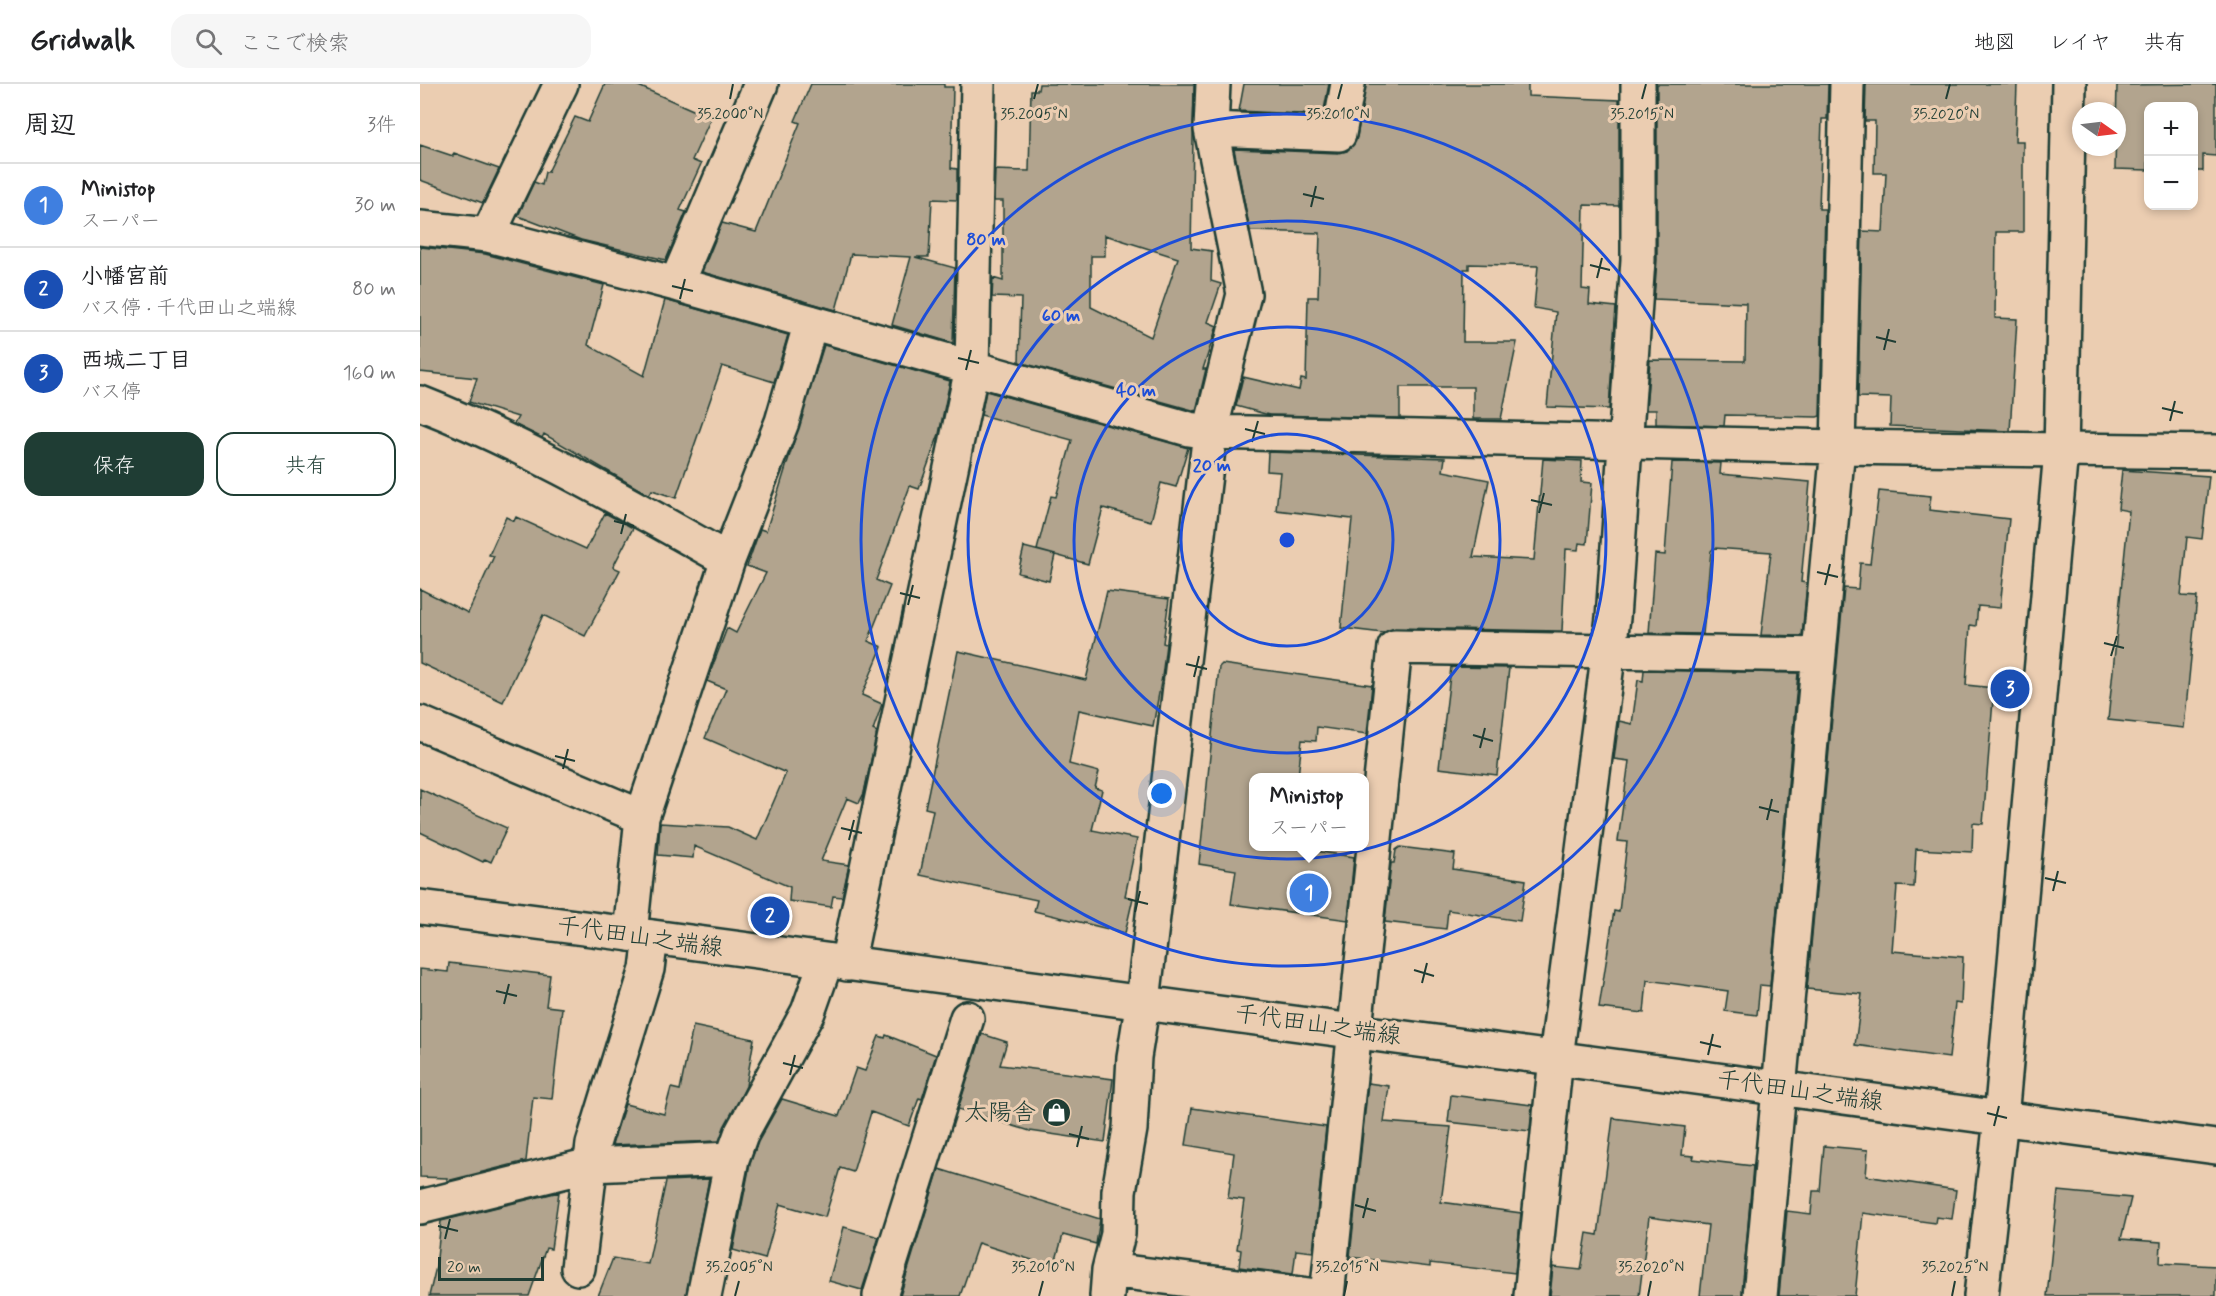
<!DOCTYPE html>
<html lang="ja">
<head>
<meta charset="utf-8">
<style>
	:root { --surface:#fff; --page:#f6f6f6; --text:#202124; --muted:#757577; --line:#e0e0e0; --accent:#1f3d34 }
	body { margin:0; font-family:Mynerve,"Klee One",sans-serif; background:var(--page); color:var(--text) }
	.controls { position:absolute; right:18px; top:18px; display:grid; overflow:hidden; border-radius:12px; box-shadow:0 3px 9px #0003 }
	.controls button { width:54px; height:54px; display:grid; place-items:center; padding:0; border:0; border-bottom:2px solid var(--line); background:var(--surface); color:var(--text); font:30px sans-serif }
	.compass { position:absolute; left:1652px; top:18px; width:54px; height:54px; border-radius:50%; background:var(--surface); box-shadow:0 3px 9px #0003; rotate:104deg }
	.scale { position:absolute; left:18px; bottom:15px; width:106px; box-sizing:border-box; padding-left:6px; border:3px solid #1f3d34; border-top:0; font-size:16px; line-height:21px; white-space:nowrap; color:#1f3d34; -webkit-text-stroke:4px #ebcdb1; paint-order:stroke }
	.you { position:absolute; left:742px; top:710px; width:21px; height:21px; margin:-15px; border:4px solid #fff; border-radius:50%; background:#1a73e8; box-shadow:0 0 0 9px #1a73e833 }
	.badge { display:grid; place-items:center; width:39px; height:39px; border-radius:50%; background:var(--accent); color:#fff; font-size:20px; font-weight:700 }
	.pin { position:absolute; translate:-50% -50%; border:3px solid #fff; box-shadow:0 2px 6px #0006 }
	.popup { position:absolute; left:829px; top:689px; width:120px; height:78px; box-sizing:border-box; display:grid; place-content:center; border-radius:12px; background:var(--surface); filter:drop-shadow(0 2px 4px #0005); font-size:20px; white-space:nowrap; color:var(--muted) }
	.popup b { font-size:22px; color:var(--text) }
	.popup::after { content:''; position:absolute; left:50%; top:100%; margin-left:-12px; border:12px solid transparent; border-top-color:var(--surface) }
	.list { margin:0; padding:0; list-style:none }
	h2 { display:flex; justify-content:space-between; align-items:center; height:78px; margin:0; padding:0 24px; font-size:26px }
	h2 small { font-size:20px; font-weight:400; color:var(--muted) }
	.list li { display:grid; grid-template-columns:39px 1fr auto; gap:18px; align-items:center; box-sizing:border-box; height:84px; padding:0 24px; border-top:2px solid var(--line) }
	.list b { display:block; font-size:22px; white-space:nowrap }
	.list p { margin:0; font-size:20px; white-space:nowrap; color:var(--muted) }
	.list em { font-size:20px; font-style:normal; color:var(--muted) }
	.actions { display:flex; gap:12px; padding:18px 24px }
	.actions a { flex:1; padding:14px 0; border:2px solid var(--accent); border-radius:18px; text-align:center; font-size:21px; color:var(--accent) }
	.actions .main { background:var(--accent); color:#fff }
	.icon { flex:none; width:33px; height:33px; fill:none; stroke:currentColor; stroke-width:2; stroke-linecap:round; stroke-linejoin:round }
	.map { position:relative; flex:none; width:1796px; height:1212px; overflow:hidden }
	header { display:flex; align-items:center; gap:36px; box-sizing:border-box; height:84px; padding:0 30px; background:var(--surface); border-bottom:2px solid var(--line) }
	header strong { font-size:28px }
	nav { display:flex; gap:33px; margin-inline-start:auto; font-size:21px }
	.search { width:420px; height:54px; background:var(--page); display:flex; align-items:center; gap:15px; box-sizing:border-box; padding:0 21px; border-radius:18px; color:var(--muted); font-size:22px }
	main { display:flex }
	aside { flex:1; background:var(--surface) }
	.map>svg:first-child { display:block }
	.building { fill:#b2a48e; stroke:#1f3d34; stroke-width:1.5; fill-rule:evenodd }
	.lines { fill:none; stroke-linecap:round; stroke-linejoin:round }
	.street-casing { stroke:#1f3d34; stroke-width:38 }
	.secondary-casing { stroke:#1f3d34; stroke-width:38 }
	.street { stroke:#ebcdb1; stroke-width:33 }
	.secondary { stroke:#ebcdb1; stroke-width:33 }
	.ticks { fill:none; stroke:#1f3d34; stroke-width:2 }
	.ring { fill:none; stroke:#1d4ed8; stroke-width:3 }
	.labels { text-anchor:middle; stroke-width:6; stroke-linejoin:round; paint-order:stroke }
	.street-label { font-size:24px; fill:#1f3d34; stroke:#ebcdb1 }
	.poi-label { font-size:24px; fill:#1f3d34; stroke:#ebcdb1; text-anchor:end }
	.ticks-label { font-size:15px; text-anchor:middle; fill:#1f3d34; stroke:#ebcdb1; stroke-width:6; stroke-linejoin:round; paint-order:stroke }
	.centre { fill:#1d4ed8; stroke:#ebcdb1; stroke-width:3 }
	.ring-label { font-size:18px; text-anchor:middle; font-weight:bold; fill:#1d4ed8; stroke:#ebcdb1; stroke-width:6; stroke-linejoin:round; paint-order:stroke }
</style>
</head>
<body>
<header>
<strong>Gridwalk</strong>
<div class="search"><svg class="icon" aria-label="search" viewBox="0 0 24 24"><circle cx="10" cy="10" r="6"/><path d="M15 15l6 6"/></svg>ここで検索</div>
<nav><a>地図</a><a>レイヤ</a><a>共有</a></nav>
</header>
<main>
<aside>
<h2>周辺<small>3件</small></h2>
<ul class="list">
<li><span class="badge" style="background:#3f7fe0">1</span><div><b>Ministop</b><p>スーパー</p></div><em>30 m</em></li>
<li><span class="badge" style="background:#1a4fb4">2</span><div><b>小幡宮前</b><p>バス停 · 千代田山之端線</p></div><em>80 m</em></li>
<li><span class="badge" style="background:#1a4fb4">3</span><div><b>西城二丁目</b><p>バス停</p></div><em>160 m</em></li>
</ul>
<div class="actions"><a class="main">保存</a><a>共有</a></div>
</aside>
<div class="map">
<svg width="1796" height="1212" viewBox="0 0 1796 1212">
	<rect width="100%" height="100%" fill="#ebcdb1"/>
	<filter id="ink" filterUnits="userSpaceOnUse"><feTurbulence type="fractalNoise" baseFrequency=".0167" numOctaves="2"/><feDisplacementMap in="SourceGraphic" scale="12" xChannelSelector="R" yChannelSelector="G"/><feConvolveMatrix kernelMatrix="1 2 1 2 8 2 1 2 1" color-interpolation-filters="sRGB"/></filter>
	<g filter="url(#ink)">
		<path class="building" d="M185 0H214L291 34 272 76 281 80 260 126 266 128 246 176 161 156 98 132 114 98 122 101 125 88H128L155 33 168 38Z
			M391 0H524V3H533L531 84 537 85V116L512 115 509 173H495L535 184 533 259 472 241 491 173 431 170 416 226 282 188 302 139 336 148 380 39 375 37Z
			M619 0H774L771 164 792 167 791 197 801 200 788 238 797 242 783 285H786L776 327 599 278 601 214 572 213 573 194 583 197V117H574L575 86 609 87 611 6H618ZM685 151 758 174 731 253 671 223V172H685Z
			M824 0H909L903 31 819 27Z
			M946 0H1108V12L1199 16V122L1164 121 1162 205 1170 206 1169 220 1196 223 1189 325 1127 323 1136 228 1114 224 1118 182 1049 180V185H1044L1043 258H1097L1081 335H1053V303H980V334L849 331 816 322 823 293 879 306 881 295 886 296 888 213H898L900 149 830 147 814 65 918 69 927 67 937 53Z
			M1237 0H1408L1407 35H1402L1399 125H1405L1400 332 1397 333 1305 331 1304 342 1236 340V326H1226L1230 276 1325 277 1326 219 1234 215 1237 176Z
			M1446 0H1597L1595 57H1603V148H1576L1575 234 1597 235 1590 347 1470 342 1471 314 1438 313 1442 147 1463 148 1466 89H1454L1455 37H1445Z
			M1796 0V72L1783 71V87H1773V22H1728V86L1695 85 1697 1Z
			M0 61 33 72 34 69 79 85 63 119 0 96Z
			M0 163 65 170 184 201 168 261 224 292 245 216 368 251 354 298 302 282 256 414 232 406 229 411 124 350 122 354 94 340 98 333 49 318 57 294 0 288Z
			M404 261 530 297 519 350 499 405 490 402 456 496 470 502 448 557 462 563 442 611 462 620 453 646 457 648 444 709 439 719 427 714 401 777 429 781 422 813 413 812 411 823 369 817 370 803 274 762 273 774 238 771 240 739 308 743 337 756 366 689 285 654 306 605 287 597 307 544 316 549 346 489 327 482 340 445 346 447Z
			M566 307 768 364 756 403 741 399 731 437 683 424 668 480 617 466 631 412 636 413 652 356 561 331Z
			M848 368 1025 374 1023 387 1069 396 1053 473 1114 476 1123 375 1162 377 1161 398 1172 399 1167 460 1159 459 1158 466 1146 465 1142 547 975 544 963 549 921 544 932 435 856 426 860 388 847 387Z
			M1252 378 1301 379 1300 390 1390 398 1381 498 1387 499 1382 552 1341 551 1351 468 1294 464 1291 467 1283 550 1229 549 1235 470 1245 471Z
			M1702 386 1789 392 1782 455 1767 453 1761 512 1777 513 1764 644 1688 636 1709 427 1698 425Z
			M1459 407 1511 412 1509 426 1589 435 1580 524 1558 522 1556 542 1550 541 1546 601 1574 604 1563 740 1553 739 1552 768 1496 765 1494 803 1477 802 1472 867 1543 873 1541 920 1535 919 1529 974 1435 961 1442 910 1387 905 1424 504 1438 505 1440 479 1450 480Z
			M185 429 213 444 193 483 200 486 165 552 123 531 83 618 0 579V505L48 529 74 472 69 471 86 433 94 437 96 433 166 465Z
			M604 463 635 471 629 497 598 489Z
			M687 507 749 515 743 559 746 560 742 593 733 642 659 626 649 680 679 688 675 704 682 706 672 746 717 755 705 812 713 814 705 849 614 827 617 816 500 791 513 726 505 724 538 567 666 596Z
			M802 580 952 601 947 650 897 643 896 657 882 656 878 693H834V762H862L934 773 928 836 811 820 816 786 779 780 799 583Z
			M1031 583 1089 584 1077 691 1019 684Z
			M1224 586 1378 589 1350 902 1340 901 1337 931 1305 927 1308 907 1227 896 1224 929 1179 924 1194 827 1199 828 1207 758 1198 757 1209 677 1194 675 1199 637 1212 640 1218 596 1223 597Z
			M0 705 87 744 71 778 65 775 63 778 0 748Z
			M980 763 1035 770 1033 785 1106 796 1100 837 1028 826 1026 845 965 838 971 779H974L976 766Z
			M29 879 130 891 126 922 142 924 132 1015 113 1013 106 1077 27 1097V1094L0 1093V885L28 888Z
			M273 942 334 955 326 1002 299 1057 192 1061 205 1020 244 1030 251 1004 260 1006Z
			M562 950 587 958 580 981 693 995 685 1058 610 1047 538 1025Z
			M466 951 516 971 502 1015 499 1014 489 1042 451 1028 433 1088 420 1084 405 1133 360 1120 345 1175 313 1166 330 1080 338 1058 362 1015 419 1032 436 984 445 987 459 952 465 954Z
			M948 999 969 1002 964 1038 1031 1043 1021 1118 1101 1129 1095 1189 1010 1179V1183L930 1173Z
			M1031 1011 1112 1021 1110 1047 1028 1038Z
			M772 1024 906 1043 893 1168 876 1166 873 1190 819 1183 821 1166 817 1165 824 1116 808 1114 814 1069 766 1061Z
			M1193 1034 1265 1043 1262 1071 1274 1072 1273 1075 1333 1082 1322 1212H1280L1288 1141 1229 1133 1219 1212H1130L1133 1183 1161 1186 1167 1149 1178 1151Z
			M1404 1062 1448 1066 1446 1092 1536 1106 1532 1135 1516 1133 1515 1139 1443 1129 1435 1212H1359L1367 1127 1391 1130 1393 1107H1400Z
			M519 1085 680 1135 676 1160 643 1151 634 1183 558 1159 540 1212H480Z
			M289 1095 266 1212H178L193 1174 228 1180 246 1097Z
			M1638 1107 1711 1114 1701 1155 1741 1158 1740 1179 1796 1182V1212H1627Z
			M139 1108 131 1165 126 1164 109 1212H9L16 1183 21 1137Z
			M424 1143 459 1153 442 1206 409 1197Z"/>
		<g class="lines">
			<defs>
				<path id="street" d="M791 45 919 50 928 0
					M0 144 68 151 256 200 769 345 790 348 1418 363 1796 368
					M68 151 141 0
					M256 200 341 0
					M0 319C107 361 208 420 308 476
					M0 639 222 733
					M210 850 222 733 308 476 362 338 391 238
					M427 880 552 284 558 0
					M0 1123 170 1081 312 1075
					M158 1184 173 1060 227 885 231 853
					M689 1186 897 1212
					M284 1212 312 1075 321 1050 388 928 406 877
					M460 1212 547 934
					M687 1212 689 1186 698 1150 699 1107 710 1045 714 973 723 917 790 348 824 210 791 45 793 0
					M907 1212 975 563 1399 571
					M1111 1212 1136 974 1193 534 1218 176V0
					M1340 1212 1418 363 1427 0"/>
				<path id="secondary" d="M0 823C599 899 1197 982 1796 1063
					M1561 1212 1581 1034 1641 367 1649 0"/>
			</defs>
			<use href="#street" class="street-casing"/>
			<use href="#secondary" class="secondary-casing"/>
			<use href="#street" class="street"/>
			<use href="#secondary" class="secondary"/>
		</g>
	</g>
	<path class="ticks" d="M310 15 313 0M614 15 618 0M918 15 922 0M1222 15 1226 0M1526 15 1530 0M883 110 904 115M891 123 896 102M1170 181 1190 186M1177 194 1182 174M252 202 273 207M260 215 265 195M1456 253 1476 258M1464 266 1469 245M538 274 559 279M546 286 551 266M1742 324 1763 329M1750 337 1755 317M825 345 845 350M832 358 838 337M1111 416 1132 421M1119 429 1124 409M194 437 214 442M201 450 206 430M1397 488 1418 493M1405 501 1410 480M480 509 500 514M488 521 493 501M1684 559 1704 564M1691 572 1697 552M766 580 787 585M774 593 779 572M1053 651 1073 657M1060 664 1065 644M135 672 155 677M143 685 148 665M1339 723 1359 728M1347 736 1352 715M421 744 442 749M429 756 434 736M1625 794 1646 799M1633 807 1638 787M708 815 728 820M715 828 720 807M994 886 1014 892M1002 899 1007 879M76 907 97 912M84 920 89 900M1280 958 1301 963M1288 971 1293 950M363 979 383 984M370 991 375 971M1567 1029 1587 1034M1574 1042 1579 1022M649 1050 669 1055M657 1063 662 1042M935 1121 956 1127M943 1134 948 1114M18 1142 38 1147M25 1155 30 1135M315 1212 319 1197M619 1212 623 1197M924 1212 927 1197M1228 1212 1231 1197M1532 1212 1535 1197"/>
	<g class="ring">
		<circle cx="867" cy="456" r="106"/>
		<circle cx="867" cy="456" r="213"/>
		<circle cx="867" cy="456" r="319"/>
		<circle cx="867" cy="456" r="426"/>
	</g>
	<defs>
		<symbol id="shop-disc" viewBox="-11 -11 22 22"><circle r="9.5" fill="#1f3d34" stroke="#ebcdb1"/><path d="M-5-2.5h2.3a2.7 3.5 0 0 1 5.4 0H5L5.5 6h-11ZM-1.5-2.5h3a1.5 2.3 0 0 0-3 0Z" fill="#fff"/></symbol>
	</defs>
	<g fill-rule="evenodd">
		<use href="#shop-disc" x="620" y="1012" width="33" height="33"/>
	</g>
	<g class="labels">
		<g class="street-label">
			<text transform="translate(220 852) rotate(8)" y="8">千代田山之端線</text>
			<text transform="translate(898 940) rotate(8)" y="8">千代田山之端線</text>
			<text transform="translate(1380 1006) rotate(8)" y="8">千代田山之端線</text>
		</g>
		<g class="poi-label">
			<text x="616" y="1036">太陽舎</text>
		</g>
	</g>
	<g class="ticks-label">
		<text x="310" y="35">35.2000°N</text>
		<text x="614" y="35">35.2005°N</text>
		<text x="918" y="35">35.2010°N</text>
		<text x="1222" y="35">35.2015°N</text>
		<text x="1526" y="35">35.2020°N</text>
		<text x="319" y="1188">35.2005°N</text>
		<text x="623" y="1188">35.2010°N</text>
		<text x="927" y="1188">35.2015°N</text>
		<text x="1231" y="1188">35.2020°N</text>
		<text x="1535" y="1188">35.2025°N</text>
	</g>
	<circle cx="867" cy="456" r="9" class="centre"/>
	<g class="ring-label">
		<text x="566" y="161">80 m</text>
		<text x="641" y="237">60 m</text>
		<text x="716" y="312">40 m</text>
		<text x="792" y="387">20 m</text>
	</g>
</svg>
<div class="controls">
<button>+</button>
<button>−</button>
</div>
<svg class="compass" viewBox="-18 -18 36 36"><path d="M0-13l5 13h-10z" fill="#e53935"/><path d="M0 13l5-13h-10z" fill="#757577"/></svg>
<div class="scale">20 m</div>
<div class="you"></div>
<div class="pin badge" style="left:889px;top:809px;background:#3f7fe0">1</div>
<div class="popup"><b>Ministop</b>スーパー</div>
<div class="pin badge" style="left:350px;top:832px;background:#1a4fb4">2</div>
<div class="pin badge" style="left:1590px;top:605px;background:#1a4fb4">3</div>
</div>
</main>
</body>
</html>
